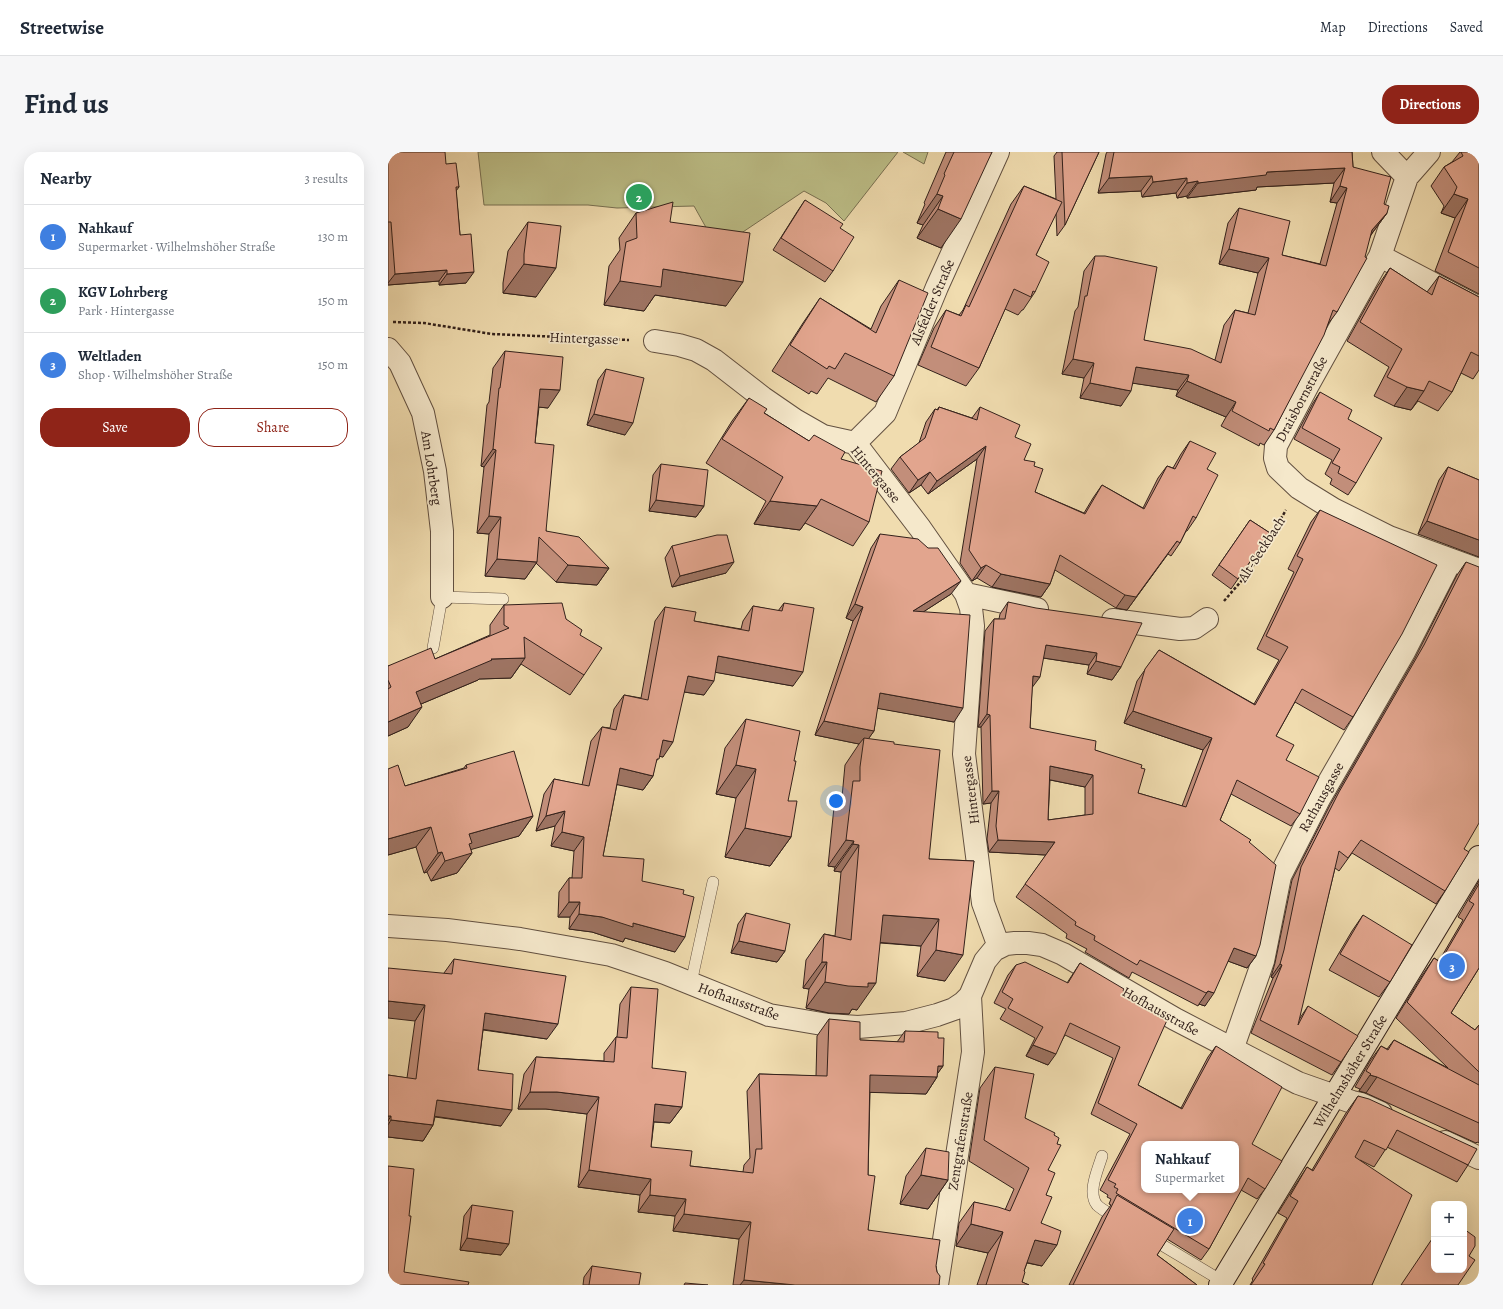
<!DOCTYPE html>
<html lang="en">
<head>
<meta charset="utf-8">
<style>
	:root { --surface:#fff; --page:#f6f6f7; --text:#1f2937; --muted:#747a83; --line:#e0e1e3; --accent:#8f2418 }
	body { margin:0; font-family:Alegreya,serif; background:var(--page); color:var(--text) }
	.controls { position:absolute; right:12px; bottom:12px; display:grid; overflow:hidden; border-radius:8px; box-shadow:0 4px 16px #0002 }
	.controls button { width:36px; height:36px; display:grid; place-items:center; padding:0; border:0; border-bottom:1px solid var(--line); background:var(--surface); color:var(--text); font:20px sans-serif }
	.you { position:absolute; left:448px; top:649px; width:14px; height:14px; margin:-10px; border:3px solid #fff; border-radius:50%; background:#1a73e8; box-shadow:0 0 0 6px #1a73e833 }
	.badge { display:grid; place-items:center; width:26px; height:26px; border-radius:50%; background:var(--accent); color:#fff; font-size:13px; font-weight:700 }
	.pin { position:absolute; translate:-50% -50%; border:2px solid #fff; box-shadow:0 1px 4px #0006 }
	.popup { position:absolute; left:753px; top:989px; width:98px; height:52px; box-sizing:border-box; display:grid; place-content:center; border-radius:8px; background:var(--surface); filter:drop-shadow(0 1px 3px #0005); font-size:13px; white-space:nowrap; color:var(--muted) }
	.popup b { font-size:15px; color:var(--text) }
	.popup::after { content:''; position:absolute; left:50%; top:100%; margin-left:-8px; border:8px solid transparent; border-top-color:var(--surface) }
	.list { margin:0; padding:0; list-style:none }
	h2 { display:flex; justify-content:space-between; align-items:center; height:52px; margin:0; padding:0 16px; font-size:17px }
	h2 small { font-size:13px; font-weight:400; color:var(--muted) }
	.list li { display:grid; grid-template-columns:26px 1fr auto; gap:12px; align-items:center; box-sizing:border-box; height:64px; padding:0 16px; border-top:1px solid var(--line) }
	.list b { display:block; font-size:15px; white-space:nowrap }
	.list p { margin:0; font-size:13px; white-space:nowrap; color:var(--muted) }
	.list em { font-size:13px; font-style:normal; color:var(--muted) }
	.actions { display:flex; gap:8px; padding:12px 16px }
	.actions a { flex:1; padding:9px 0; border:1px solid var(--accent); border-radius:16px; text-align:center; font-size:14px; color:var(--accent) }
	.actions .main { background:var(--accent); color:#fff }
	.map { position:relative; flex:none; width:1091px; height:1133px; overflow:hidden; border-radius:16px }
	header { display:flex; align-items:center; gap:24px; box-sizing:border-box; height:56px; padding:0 20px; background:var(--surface); border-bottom:1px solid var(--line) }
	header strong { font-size:19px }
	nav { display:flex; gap:22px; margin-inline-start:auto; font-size:14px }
	.intro { display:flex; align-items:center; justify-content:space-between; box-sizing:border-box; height:96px; padding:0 24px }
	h1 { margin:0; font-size:28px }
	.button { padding:10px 18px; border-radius:16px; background:var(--accent); color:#fff; font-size:14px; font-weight:700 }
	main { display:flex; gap:24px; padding:0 24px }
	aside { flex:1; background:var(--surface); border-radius:16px; box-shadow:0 4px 16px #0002 }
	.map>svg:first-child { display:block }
	.green { fill:#bdbf88; stroke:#787052 }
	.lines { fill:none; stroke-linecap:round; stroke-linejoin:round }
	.lane-casing { stroke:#625040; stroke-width:12 }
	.street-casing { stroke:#625040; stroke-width:24 }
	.secondary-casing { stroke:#33211b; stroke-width:24 }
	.path { stroke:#33211b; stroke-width:2.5; stroke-dasharray:3 2; stroke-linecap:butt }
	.lane { stroke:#f5e8cb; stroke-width:11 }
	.street { stroke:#f5e8cb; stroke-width:22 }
	.secondary { stroke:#f5e8cb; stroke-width:22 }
	.wall { fill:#c28e7a; stroke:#33211b; fill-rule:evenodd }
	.shaded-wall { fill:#9e7463; stroke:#33211b }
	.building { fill:#e2a58e; stroke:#33211b; fill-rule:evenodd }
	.labels { text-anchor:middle; stroke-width:3.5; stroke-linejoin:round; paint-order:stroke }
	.street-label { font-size:14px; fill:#33211b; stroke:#f5e8cb }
</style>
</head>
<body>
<header>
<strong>Streetwise</strong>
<nav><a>Map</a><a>Directions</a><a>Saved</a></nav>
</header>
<div class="intro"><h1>Find us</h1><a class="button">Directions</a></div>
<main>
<aside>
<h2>Nearby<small>3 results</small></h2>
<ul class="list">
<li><span class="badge" style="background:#3f7fe0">1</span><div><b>Nahkauf</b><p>Supermarket · Wilhelmshöher Straße</p></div><em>130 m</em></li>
<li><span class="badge" style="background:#2e9e5b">2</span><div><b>KGV Lohrberg</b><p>Park · Hintergasse</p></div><em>150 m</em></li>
<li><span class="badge" style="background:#3f7fe0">3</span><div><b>Weltladen</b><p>Shop · Wilhelmshöher Straße</p></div><em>150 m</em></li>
</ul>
<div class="actions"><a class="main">Save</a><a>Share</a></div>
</aside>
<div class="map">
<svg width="1091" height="1133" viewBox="0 0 1091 1133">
	<rect width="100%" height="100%" fill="#f0dcaf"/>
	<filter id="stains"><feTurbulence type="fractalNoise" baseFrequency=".005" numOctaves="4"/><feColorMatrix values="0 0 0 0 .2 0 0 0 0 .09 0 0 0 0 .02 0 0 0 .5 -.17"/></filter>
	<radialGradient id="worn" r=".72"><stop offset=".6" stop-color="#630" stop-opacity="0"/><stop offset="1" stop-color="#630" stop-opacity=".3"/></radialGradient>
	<path class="green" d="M90 0H510L456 69 438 51 416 39 334 94 325 88 306 54 229 56 200 53H96Z
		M515 0H540L536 12Z"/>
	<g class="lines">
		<defs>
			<path id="lane" d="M45 496 54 445 115 447
				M303 831 325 730
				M714 1004C710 1018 699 1040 709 1053 714 1058 724 1063 730 1067
				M764 1087 834 1129"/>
			<path id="street" d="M995 0 1019 25
				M1041 0 1019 25 992 104 920 233 888 294 887 306 890 316 911 336 945 357 1001 385 1091 418
				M992 104 1091 156
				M267 189 291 193 308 198 326 208 375 246 407 268 435 284 467 291 532 376 578 442 583 456 585 474 576 602 595 751 611 795
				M0 197 12 211 35 261 47 319 54 379V445
				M467 291 497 261 549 135 610 0
				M578 442 649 457
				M725 468 792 477 806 476 819 467
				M0 774 59 778 132 787 223 803 277 821 381 863 440 873 470 875 518 871 549 863 566 857 575 851 582 844 597 809 606 798 618 792 627 791H640L654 793 675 802 787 867 910 931 964 950 973 952 993 961
				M844 898 875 809 892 724 931 647 1016 500 1063 408
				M1057 990 1091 1006
				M549 1133 585 900 582 844"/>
			<path id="secondary" d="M832 1133 1091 705"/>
		</defs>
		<use href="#lane" class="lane-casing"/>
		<use href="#street" class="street-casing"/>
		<use href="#secondary" class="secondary-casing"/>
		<path class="path" d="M5 170 36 171 104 182 241 188
			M836 449 862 419 898 358"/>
		<use href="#lane" class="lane"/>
		<use href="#street" class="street"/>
		<use href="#secondary" class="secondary"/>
	</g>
	<path class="wall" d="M0 0 58 12 71 35 68 39 72 83 78 131 51 133V129L0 133Z
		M558 0H604L553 96 529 86 535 73 529 71 537 52 536 51Z
		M669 0H711L677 73 669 84 668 61 648 103 647 140 635 158H634L630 163 617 157 591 216 578 234 530 213 546 176 558 158 571 163 575 158 623 52 636 34 668 47 666 4Z
		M719 0H964L965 15 996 52 999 61 988 76 983 83 949 160 940 172 886 278 876 293 872 291 871 294 833 274 838 265 788 244 790 238 745 231 733 254 692 246 696 226 674 222 687 159 690 155 696 119 707 104 756 188 827 208 836 173 847 158 860 161 870 121 831 112 840 71 851 56 894 103 932 112 949 51 942 50 946 31 869 35 868 38 799 46V44L789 46 788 41 754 45 753 39 710 41 718 2Z
		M1072 0H1091V142L1047 119 1067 66 1053 61 1056 54 1043 34 1056 15 1064 10Z
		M417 48 452 76 445 119 437 130 385 98 409 60Z
		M248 61 282 70 338 154 267 143 256 159 216 153 221 114 232 98 231 86Z
		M140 70 148 145 115 141V131L120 99Z
		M1002 116 1039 140 1051 124 1091 145V218L1085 227 1073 221 1064 240 1050 259 1030 249 1023 258 1006 254 986 244 1001 215 959 189 989 135Z
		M511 128 506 224 488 250 440 226 429 242 423 239 421 242 384 219 415 171 432 146 483 177 493 154Z
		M117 199 160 256 151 255 147 291 158 379 221 416 209 433 168 430 148 411 137 427 97 424 101 382 89 381 96 315 93 314 99 253 101 250 105 216Z
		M218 217 237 283 199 273 210 228Z
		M932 240 960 267 968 331 960 343 942 332 944 327 937 322 944 308 906 287 925 251Z
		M361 246 376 261 421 289 453 307 481 370 465 394 417 371 412 378 366 372 378 349 318 311 344 269Z
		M551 255 584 266 592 255 627 285 636 308 646 314 647 340 696 361 705 346 714 333 755 356 770 326 779 314 785 316 793 302 802 289 819 317 808 366 799 379H798L792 391 783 404 780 402 739 458 728 456 667 418 662 432 653 445 604 435 589 426 584 429 572 411 589 307 540 342 533 333 521 341 503 317 512 305 531 291 538 270 547 257 549 258Z
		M273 312 316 354 308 365 261 359 265 323Z
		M1060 315 1091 328 1030 382 1051 328Z
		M932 358 965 565 956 578 907 550 888 584 898 608 912 662 903 674 843 642 832 668 861 690 868 804 859 816 840 809 817 854 811 852 810 854 744 820 741 826 697 800 699 797 678 786 679 782 628 745 658 703 601 700 599 687 603 651 595 652 593 575H590L597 479 606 467H611L612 462 620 450 733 515 724 528 699 522 701 513 655 506 644 536 642 576 707 598 753 616 750 641 794 654 815 598 736 571 749 529 771 498 866 552 891 508 869 497 906 420 900 417 923 370ZM662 628 697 635V663L660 668Z
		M862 368 882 381 843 437 824 423Z
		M492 382 563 442 535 460 566 570 489 556 486 579 480 587 506 592 541 707 586 709 557 829 529 824 533 794 492 791 469 858 464 857 461 862 441 861 418 856 421 837 415 836 418 808 436 782 447 784 453 720 446 719 447 715 440 714 446 655 454 645 457 613 471 592 427 583 465 469 458 466 483 396Z
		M284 394 338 421 284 435 277 406Z
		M1078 410 1076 697 1057 739 1048 752 964 701 951 719 947 716 910 869 920 854 953 910 944 923 863 881 885 826 883 825 887 811 904 728 942 653 1027 506 1069 423Z
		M396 451 405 534 327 520 316 543 296 540 275 605 271 604 267 612 265 624 255 638 229 632 215 704 254 729 287 800 237 786 235 790 204 780 181 777 182 765H170L171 740 181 726H184L186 699 163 694 167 674 148 679 156 642 166 627 194 633 203 589 214 575 222 576 226 557 236 543 253 546 267 469 277 455 306 469 353 477 355 469 365 454 390 459Z
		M116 453 178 467 192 483 196 523 182 543 133 512 123 526 91 527 90 528 33 552 20 575 0 584V514L47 507 102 483V473Z
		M358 567 400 649 403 685 382 714 337 705 348 646 328 642 337 596Z
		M78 613 145 664 131 684 82 697 84 701 69 721 43 729 39 720 36 721 28 695 0 703V617L17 634 76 616Z
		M1091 729V816L1063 861 1087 878 1091 873V991L1089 990 1088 991 978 941 971 939 972 937 967 935 982 909 993 894 999 897 1006 888 1060 916 1008 866 1035 822 1046 806 1051 809 1075 768 1070 765Z
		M358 761 397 799 389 810 343 801 350 772Z
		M975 763 1002 830 991 845 941 818 964 779Z
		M66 807 159 887 95 878 90 918 113 974 47 965 45 973 35 989 0 985V923L19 926 27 869 56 821Z
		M692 811 735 839 750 933 793 956 820 905 828 894 864 992 877 1037 869 1047 853 1038 821 1097 813 1108 779 1087 769 1103 809 1133H681L714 1065 723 1053 721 1052 723 1047 719 1045 720 1043 712 1038 742 982 703 962 725 906 677 883 660 913 638 904 647 886 612 867 618 857 606 851 620 823 628 813 679 831Z
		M243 835 264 916 294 955 282 971 266 970 263 995 302 1014 355 1020 356 1013 362 1006 359 939 371 922 428 924 429 884 441 867 472 888 509 890 517 879 550 886 555 914 549 922V925L538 942 482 940 480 1023V1078L548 1114 551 1133H345L351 1087 285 1079 287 1064 250 1060 252 1043 190 1035 199 962 158 957H130L136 922 148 905 216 909V901L228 885H229L232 852Z
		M607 915 637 966 666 983 669 992 660 1018 658 1043 653 1071 654 1114 639 1111 636 1119 634 1130 641 1133H589L600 1101 568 1094 571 1071 586 1050 617 1058 626 1037 581 1009 592 936Z
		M970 944 1080 1013 1069 1030 999 995 986 1015 972 1008 984 1133H862L865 1128 864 1127 899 1066 890 1061 908 1032 919 1015 924 1018 958 961Z
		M538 996 560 1028 540 1057 512 1052 518 1024Z
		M84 1053 113 1103 72 1098 76 1064Z
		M204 1114 251 1133H195L196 1125Z"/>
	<path class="shaded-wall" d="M957 16 946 31 869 35 868 38 799 46 810 31 879 20Z
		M764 24 753 39 710 41 721 26Z
		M799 26 788 41 754 45 765 30Z
		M810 29 799 44 789 46 799 31Z
		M952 34 959 36 949 51 942 50Z
		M549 42 555 44 535 73 529 71Z
		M1066 42 1080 47 1067 66 1053 61Z
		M550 57 573 67 553 96 529 86Z
		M999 61 988 76 974 94 984 78Z
		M841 97 881 106 870 121 831 112Z
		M136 112 168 116 148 145 115 141Z
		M275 117 355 130 338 154 267 143 256 159 216 153 232 129Z
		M59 118 51 129 0 133V131L7 122Z
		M86 120 78 131 51 133 59 122Z
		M685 207 706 211 696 226 674 222Z
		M748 215 801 223 790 238 737 230Z
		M799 229 848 250 838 265 788 244Z
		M702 231 743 239 733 254 692 246Z
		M1019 235 1036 239 1023 258 1006 254Z
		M152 237 172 238 160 256 140 254Z
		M206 262 245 271 237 283 199 273Z
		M598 294 589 307 540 342 549 329Z
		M105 297 108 298 96 315 93 314Z
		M542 320 533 333 521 341 530 328Z
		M268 348 316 354 308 365 261 359Z
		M382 349 429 354 412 378 366 372Z
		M101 364 113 365 101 382 89 381Z
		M1039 369 1091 388V405L1030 382Z
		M789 389 739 458 728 456 737 443Z
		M109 407 149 410 137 427 97 424Z
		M346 410 338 421 284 435 292 424Z
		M180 413 221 416 209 433 168 430Z
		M598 413 589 426 584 429 593 416Z
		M613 422 662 432 653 445 604 435Z
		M573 429 563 442 515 473 525 459Z
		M467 452 475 455 465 469 458 466Z
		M658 493 709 501 701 513 649 505Z
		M330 504 415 520 405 534 320 519Z
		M137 506 123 526 91 527 90 528 14 560 28 540 103 507Z
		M708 509 733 515 724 528 699 522Z
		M300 524 326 529 316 543 290 539Z
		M645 524 652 525 643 537Z
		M492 541 575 556 566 570 482 555Z
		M34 555 20 575 0 584V570Z
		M745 559 824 586 815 598 736 571Z
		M599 562 602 563 593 575H590Z
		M436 569 486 579 476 593V586L471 592 427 583Z
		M275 588 285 590 275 605 265 603Z
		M348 613 368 617 348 646 328 642Z
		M662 614 705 623 697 635 653 626Z
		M232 616 265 624 255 638 221 631Z
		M604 639H611L603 651 595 652Z
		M177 659 167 674 148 679 158 664Z
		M145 664 131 684 78 699 84 701 69 721 43 729 57 709 81 682Z
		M43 675 28 695 0 703V687Z
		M357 676 403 685 382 714 337 705Z
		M174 680 196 685 186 699 163 694Z
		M458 688 466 689 447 715 440 714Z
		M610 688 667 690 658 703 601 700Z
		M465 692 471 693 453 720 446 719Z
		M54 700 39 720 36 721 50 701Z
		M181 750H192L182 765H170Z
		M191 762 214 765 245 771 297 785 287 800 237 786 235 790 204 780 181 777Z
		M495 763 551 767 533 794 476 789Z
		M351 789 397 799 389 810 343 801Z
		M846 796 868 804 859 816 837 808Z
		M548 798 575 803 557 829 529 824Z
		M434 810H439L421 837 415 836Z
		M892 812 894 813 885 826 883 825Z
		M437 830 480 831H488L469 858 464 857 461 862 441 861 418 856Z
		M820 839 826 841 817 854 811 852Z
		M0 849 37 853 27 869 0 866Z
		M97 861 170 872 159 887 86 876Z
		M645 893 668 902 660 913 638 904Z
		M550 914H555L547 925H549L538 942 470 940 482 923Z
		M982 923 989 925 978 941 971 939Z
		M142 940H169L211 945 199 962 158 957H130Z
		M49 948 124 958 113 974 38 963Z
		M267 952 294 955 282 971 256 969Z
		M0 964H3L0 969Z
		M3 968 45 973 35 989 0 985V973Z
		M201 1018 263 1027 252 1043 190 1035Z
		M533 1023 560 1028 540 1057 512 1052Z
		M262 1043 298 1047 287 1064 250 1060Z
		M296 1062 363 1070 351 1087 285 1079Z
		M583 1072 615 1080 600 1101 568 1094Z
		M79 1086 121 1092 113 1103 72 1098Z
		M647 1088 669 1093 654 1114 632 1109Z
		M356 1128 407 1133H352Z"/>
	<path class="building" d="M0 0H57L58 12 68 11 71 35H68L72 83 83 82 86 120 59 122V118L7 122 3 70H0Z
		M566 0H604L573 67 550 57 555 44 549 42 557 23 556 22Z
		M674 0H711L677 73Z
		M726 0H964L965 15 1003 25 996 52 1001 54 999 61 984 78 977 105 979 106 949 160 945 158 936 183 886 278 882 276 881 279 844 259 848 250 799 229 801 223 748 215 743 239 702 231 706 211 685 207 697 144H699L707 104H717L769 115 756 188 803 197 833 211 847 158 867 163 881 106 841 97 851 56 902 69 894 103 938 114 959 36 952 34 957 16 879 20 878 23 810 31V29L799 31V26L765 30 764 24 721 26Z
		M1073 0H1091V116L1060 100 1080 47 1066 42 1069 35 1056 15 1075 4Z
		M636 34 674 50 648 103 661 110 647 140 645 139 643 145 626 137 591 216 543 195 558 158 573 164 578 153 581 155Z
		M417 48 455 72 452 76 466 85 445 119 393 86Z
		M285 50 282 70 362 81 355 130 275 117 273 135 232 129 238 90 249 86 248 61Z
		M140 70 173 74 168 116 136 112V102Z
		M1002 116 1044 143 1051 124 1091 145V204L1083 200 1064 240 1041 229 1036 239 1019 235 999 225 1014 197 972 170Z
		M511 128 540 141 506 224 457 201 447 217 441 214 439 217 402 193 432 146 488 181Z
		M117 199 175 205 172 238 152 237 147 291 166 293 158 379 191 385 221 416 180 413 151 385 149 410 109 407 113 365 101 364 108 298 105 297 111 236H112Z
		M218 217 256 226 245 271 206 262Z
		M932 240 964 258 960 267 994 286 968 331 950 321 952 315 944 311 952 297 914 276Z
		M361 246 379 257 376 261 421 289 426 283 457 300 453 307 494 319 481 370 433 347 429 354 382 349 395 325 334 287Z
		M551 255 589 268 592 255 632 273 627 285 643 292 636 308 647 310 646 314 655 317 647 340 697 362 714 333 756 357 779 314 787 317 802 289 828 301 819 317 830 323 808 366 805 364 792 391 789 389 748 445 737 443 672 403 662 432 613 422 598 413 593 416 581 398 598 294 549 329 542 320 530 328 512 305 537 286 547 257 550 258Z
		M273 312 320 318 316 354 268 348Z
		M1060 315 1091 328V388L1039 369Z
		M932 358 1049 413 1014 482 965 565 914 537 888 584 906 593 898 608 931 625 912 662 849 628 832 668 863 688 861 690 888 713 872 793 868 804 846 796 826 841 820 839 818 841 752 808 749 813 706 788 707 784 687 773 688 770 637 732 667 690 610 688 608 674 611 639H604L602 563 599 562 606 467H617L620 450 648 456 754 471 733 515 708 509 709 501 658 493 652 525 645 524 642 576 708 589 707 598 754 613 753 616 757 617 750 641 798 655 824 586 745 559 757 517 771 498 867 553 900 495 878 484 915 407 909 404ZM662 614 705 623V662L660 668Z
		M862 368 882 381 850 427 831 413Z
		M492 382 530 387 540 396H550L573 429 525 459 582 463 575 556 492 541 486 579 436 569 475 455 467 452Z
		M329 383H339L346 410 292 424 284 394Z
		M1078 410 1091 415V671L1076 697 1081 700 1057 739 973 688 960 706 951 699 910 873 920 854 970 884 953 910 872 868 894 813 892 812 896 798 913 715 951 640 1036 493Z
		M174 451 178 467 194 478 192 483 214 496 196 523 136 485 137 506 103 507 104 508 28 540 34 555 0 570V537L3 535 0 528V514L43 496 47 507 121 476 116 473V453Z
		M396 451 426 456 415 520 330 504 326 529 300 524 285 590 275 588 271 607H269L265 624 232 616 215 704 256 707 254 729 296 738 295 742 306 745 297 785 245 771V775L214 765 191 762 192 750H181V726H194L196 685 174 680 177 659 158 664 166 627 201 634 214 575 228 578 236 543 260 548 277 455 308 460 306 469 361 479 365 454 394 459Z
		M358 567 412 579 406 609H408L400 649H409L403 685 357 676 368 617 348 613Z
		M476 586 506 590V592L552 598 541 707 586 709 575 803 548 798 551 767 495 763 488 831H480V835L460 834 437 830 439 810H434L436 782 463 788 471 693 465 692 466 689 458 688 465 629H472V615Z
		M126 599 145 664 81 682 84 691 81 692 84 701 57 709 54 700 50 701 43 675 0 687V617L10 613 17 634 79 616 78 613Z
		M1091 732V816L1063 861 1087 878 1091 873V920L1019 850 1046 806 1052 810 1086 752 1081 749Z
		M358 761 402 772 397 799 351 789Z
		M975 763 1024 793 1002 830 952 802Z
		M66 807 178 824 170 872 97 861 90 918 125 922 124 958 49 948 45 973 3 968V964H0V923L28 927 37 853 0 849V816L64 822Z
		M637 810 680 831 692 811 736 837 735 839 780 866 750 933 794 957 828 894 894 935 864 992 894 1009 877 1037 860 1026 821 1097 728 1041 730 1037 726 1035 728 1032 720 1028 749 972 710 951 732 895 682 871 668 902 645 893 655 875 620 856 625 847 614 840 628 813ZM756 992H848V1038H756Z
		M243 835 270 837 264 916 298 920 294 955 267 952 263 995 304 999 302 1014 365 1021 368 997H374L371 922 439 924 441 867 472 870V888L516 890 517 879 550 880V886H556L555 914H550L549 925 482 923 480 1023 487 1024 480 1078 552 1088 548 1114 549 1120 552 1124 551 1133H407L356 1128 363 1070 296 1062 298 1047 262 1043 263 1027 201 1018 211 945 169 940H142L148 905 226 910 228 885 239 886Z
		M1006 888 1091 933V971L989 925 982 923 983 922 978 919 993 894 1000 898Z
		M607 915 646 922 637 966 667 981 666 983 671 986 669 992 673 993 660 1018 667 1021 658 1043 664 1045 653 1071 673 1079 669 1093 647 1088 636 1119 637 1120 634 1130 641 1133H598L615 1080 583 1072 586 1050 610 1055 622 1059 641 1016 596 988Z
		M970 944 981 947 1089 997 1080 1013 1009 978 998 998 976 988 967 1005 1024 1043 984 1133H863L877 1112 875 1111 910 1049 902 1044 919 1015 925 1019Z
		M538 996 561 1000 560 1028 533 1023Z
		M0 1014 26 1017 21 1064H23L16 1120 81 1130 80 1133H0Z
		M729 1043 786 1077 769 1103 809 1133H685Z
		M84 1053 125 1059 121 1092 79 1086Z
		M1076 1077 1087 1085V1094L1081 1104 1087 1108 1070 1133H1013L1046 1084V1118H1076Z
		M204 1114 253 1121 251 1133H201Z
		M297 1131 320 1133H296Z"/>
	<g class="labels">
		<g class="street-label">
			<text transform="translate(544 150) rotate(-67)" y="5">Alsfelder Straße</text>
			<text transform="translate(196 186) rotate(2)" y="5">Hintergasse</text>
			<text transform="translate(913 247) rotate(-62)" y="5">Draisbornstraße</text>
			<text transform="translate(44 316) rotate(81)" y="5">Am Lohrberg</text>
			<text transform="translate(488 322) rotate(50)" y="5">Hintergasse</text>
			<text transform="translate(873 397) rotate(-57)" y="5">Alt-Seckbach</text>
			<text transform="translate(582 638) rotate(-97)" y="5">Hintergasse</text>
			<text transform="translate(933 645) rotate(-61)" y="5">Rathausgasse</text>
			<text transform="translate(351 849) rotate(20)" y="5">Hofhausstraße</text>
			<text transform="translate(773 859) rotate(29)" y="5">Hofhausstraße</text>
			<text transform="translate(962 919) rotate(-59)" y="5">Wilhelmshöher Straße</text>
			<text transform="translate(572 989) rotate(-81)" y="5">Zentgrafenstraße</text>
		</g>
	</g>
	<rect width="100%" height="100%" filter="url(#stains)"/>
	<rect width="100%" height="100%" fill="url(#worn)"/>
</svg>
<div class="controls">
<button>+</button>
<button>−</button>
</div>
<div class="you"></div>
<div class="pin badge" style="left:802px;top:1069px;background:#3f7fe0">1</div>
<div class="popup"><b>Nahkauf</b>Supermarket</div>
<div class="pin badge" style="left:251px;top:45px;background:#2e9e5b">2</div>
<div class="pin badge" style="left:1064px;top:814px;background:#3f7fe0">3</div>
</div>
</main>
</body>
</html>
